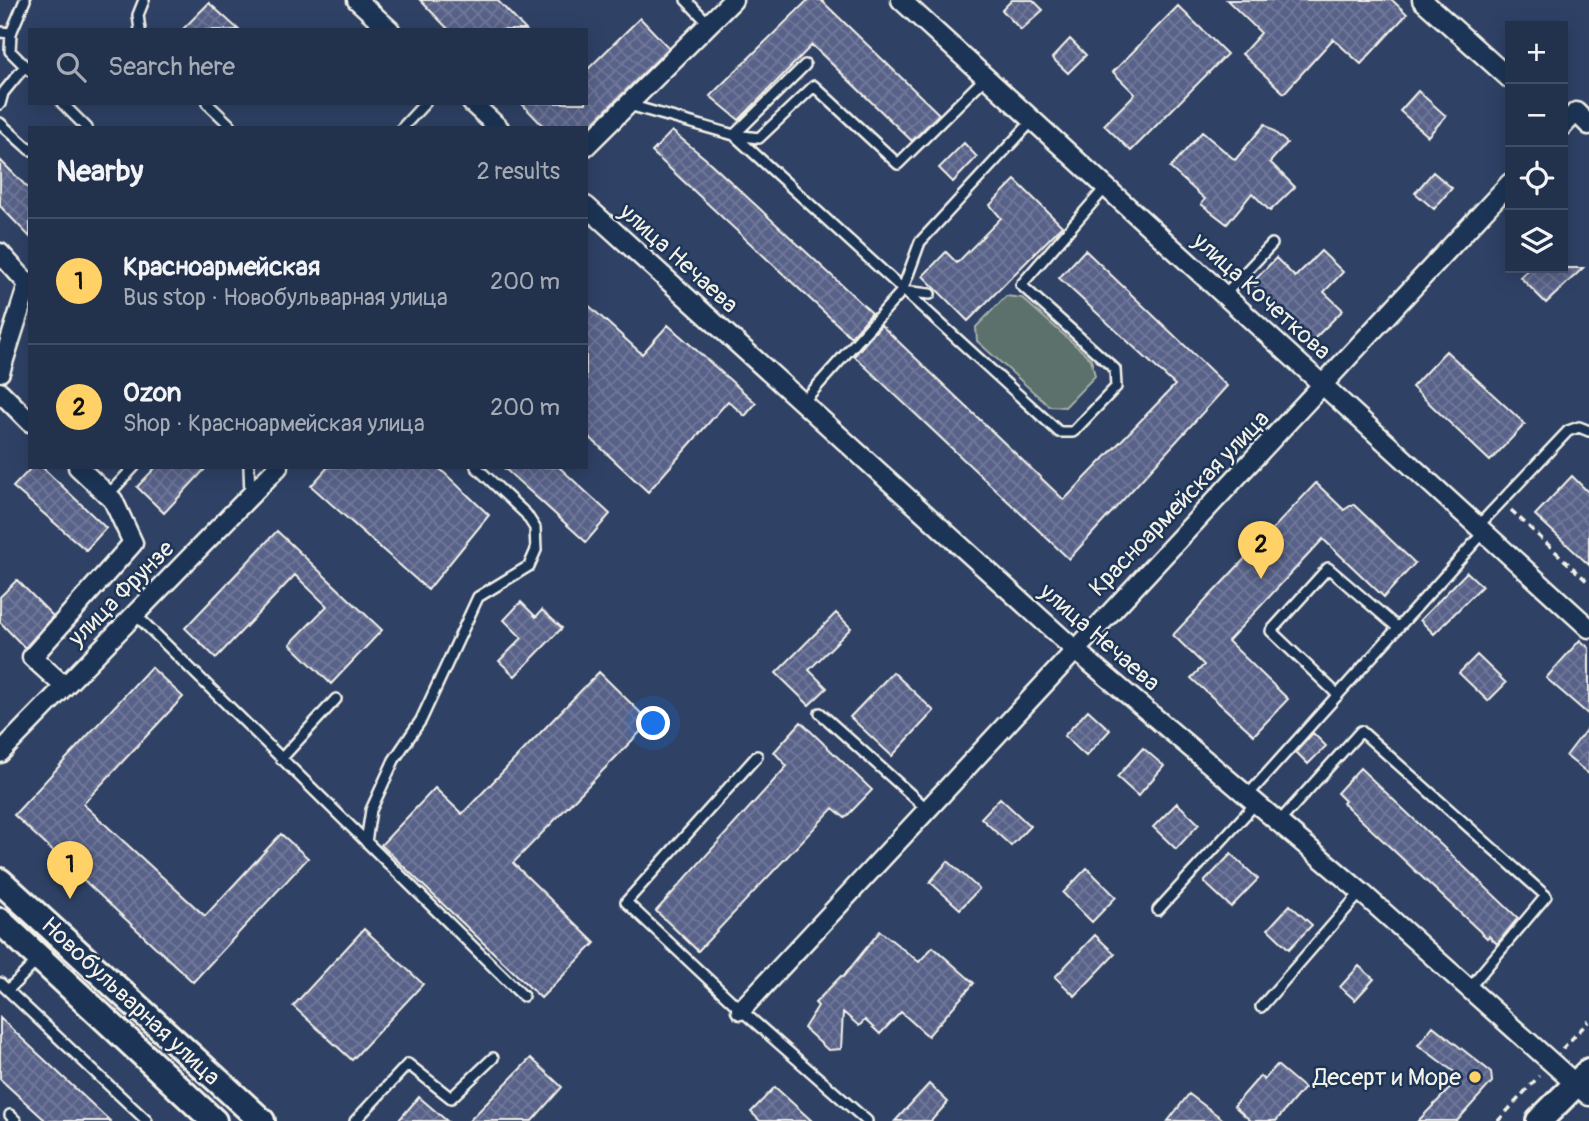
<!DOCTYPE html>
<html lang="en">
<head>
<meta charset="utf-8">
<style>
	:root { --surface:#23324c; --page:#2b3a53; --text:#f1f3f6; --muted:#a3aab5; --line:#404d64; --accent:#ffd166 }
	body { margin:0; font-family:Pangolin,sans-serif; background:var(--page); color:var(--text) }
	.controls { position:absolute; right:21px; top:21px; display:grid; overflow:hidden; border-radius:0px; box-shadow:0 4px 18px #0003 }
	.controls button { width:63px; height:63px; display:grid; place-items:center; padding:0; border:0; border-bottom:2px solid var(--line); background:var(--surface); color:var(--text); font:35px sans-serif }
	.you { position:absolute; left:654px; top:724px; width:24px; height:24px; margin:-18px; border:5px solid #fff; border-radius:50%; background:#1a73e8; box-shadow:0 0 0 10px #1a73e833 }
	.badge { display:grid; place-items:center; width:46px; height:46px; border-radius:50%; background:var(--accent); color:#111; font-size:23px; font-weight:700 }
	.pin { position:absolute; translate:-50% -58px; filter:drop-shadow(0 2px 4px #0008) }
	.pin::after { content:''; position:absolute; top:37px; width:24px; height:21px; background:inherit; clip-path:polygon(0 0,100% 0,50% 100%) }
	.list { margin:0; padding:0; list-style:none }
	h2 { display:flex; justify-content:space-between; align-items:center; height:91px; margin:0; padding:0 28px; font-size:30px }
	h2 small { font-size:23px; font-weight:400; color:var(--muted) }
	.list li { display:grid; grid-template-columns:46px 1fr auto; gap:21px; align-items:center; box-sizing:border-box; height:126px; padding:0 28px; border-top:2px solid var(--line) }
	.list b { display:block; font-size:26px; white-space:nowrap }
	.list p { margin:0; font-size:23px; white-space:nowrap; color:var(--muted) }
	.list em { font-size:23px; font-style:normal; color:var(--muted) }
	.icon { flex:none; width:38px; height:38px; fill:none; stroke:currentColor; stroke-width:2; stroke-linecap:round; stroke-linejoin:round }
	.map { position:relative; flex:none; width:1589px; height:1121px; overflow:hidden }
	.search { position:absolute; background:var(--surface); box-shadow:0 4px 18px #0003; left:28px; top:28px; width:560px; height:77px; display:flex; align-items:center; gap:18px; box-sizing:border-box; padding:0 24px; border-radius:0px; color:var(--muted); font-size:26px }
	.panel { position:absolute; background:var(--surface); box-shadow:0 4px 18px #0003; left:28px; top:126px; width:560px; height:343px; border-radius:0px }
	.map>svg:first-child { display:block }
	.pitch { fill:#5b706c; stroke:#a8b0aa; stroke-width:2 }
	.building { fill:url(#building-cross-hatch); stroke:#f4f1e8; stroke-width:2 }
	.lines { fill:none; stroke-linecap:round; stroke-linejoin:round }
	.lane-casing { stroke:#f4f1e8; stroke-width:14 }
	.street-casing { stroke:#f4f1e8; stroke-width:23 }
	.secondary-casing { stroke:#f4f1e8; stroke-width:30 }
	.path { stroke:#f4f1e8; stroke-width:3.5; stroke-dasharray:7 5; stroke-linecap:butt }
	.lane { stroke:#1d3557; stroke-width:9 }
	.street { stroke:#1d3557; stroke-width:18 }
	.secondary { stroke:#1d3557; stroke-width:24 }
	.poi-dot { fill:#ffd166; stroke:#1d3557; stroke-width:2.5 }
	.labels { text-anchor:middle; stroke-width:5; stroke-linejoin:round; paint-order:stroke }
	.street-label { font-size:24px; fill:#f4f1e8; stroke:#1d3557 }
	.poi-label { font-size:24px; fill:#f4f1e8; stroke:#1d3557; text-anchor:end }
</style>
</head>
<body>
<div class="map">
<svg width="1589" height="1121" viewBox="0 0 1589 1121">
	<defs>
		<pattern id="building-cross-hatch" width="8" height="8" patternUnits="userSpaceOnUse" patternTransform="scale(1.75)"><rect width="8" height="8" fill="#586289"/><path d="M0 0l8 8M0 8l8-8" fill="none" stroke="#71799a"/></pattern>
	</defs>
	<rect width="100%" height="100%" fill="#2f4266"/>
	<filter id="ink" filterUnits="userSpaceOnUse"><feTurbulence type="fractalNoise" baseFrequency=".0143" numOctaves="2"/><feDisplacementMap in="SourceGraphic" scale="14" xChannelSelector="R" yChannelSelector="G"/><feConvolveMatrix kernelMatrix="1 2 1 2 8 2 1 2 1" color-interpolation-filters="sRGB"/></filter>
	<g filter="url(#ink)">
		<path class="pitch" d="M1006 296 1022 298 1091 359 1095 376 1065 407 1049 406 977 341 976 327Z"/>
		<path class="building" d="M420 0H497L526 30H449Z
			M808 0H821L939 114 912 141 812 45 739 120 710 96Z
			M1012 0H1033L1043 10 1021 30 1002 10Z
			M1227 0H1392L1407 14 1361 64 1333 39 1284 93 1242 54 1261 33Z
			M209 3 239 30H182Z
			M1178 6 1227 54 1131 151 1104 125 1135 94 1113 72Z
			M640 18 669 48 588 128H545L521 103H586V71Z
			M1070 39 1086 55 1068 73 1052 58Z
			M1418 91 1446 116 1428 136 1400 111Z
			M1265 124 1287 143 1270 162 1295 187 1270 211 1252 193 1227 224 1201 204 1205 199 1170 168 1202 132 1235 160Z
			M672 131 706 159 872 313 851 337 652 152Z
			M964 143 977 157 953 182 939 168Z
			M0 160 30 190V237L0 206Z
			M1433 172 1452 188 1434 209 1415 193Z
			M1015 180 1062 226 968 321 923 276 946 252 957 263 1001 218 990 205Z
			M1085 250 1227 386 1069 559 854 356 881 325 1064 500 1175 385 1059 278Z
			M1321 251 1343 272 1324 292 1343 310 1312 341 1252 283 1276 258 1295 277Z
			M1530 268H1583L1546 303 1520 277Z
			M586 303 642 354 668 325 756 403 745 416 728 401 648 492 586 434Z
			M1446 351 1525 424 1490 461 1412 387Z
			M32 467H42L106 528 86 550 13 487Z
			M156 467H207L164 513 137 487Z
			M328 467H438L489 515 428 590 311 486Z
			M503 467H559L610 514 586 542Z
			M1572 476 1589 493V565L1535 515Z
			M1316 483 1344 510 1353 504 1415 563 1384 597 1323 539 1228 641 1288 699 1254 735 1191 678 1204 665 1173 635Z
			M277 531 382 630 331 684 290 644 327 606 295 575 216 658 185 628Z
			M1467 572 1482 586 1434 634 1420 620Z
			M17 580 53 616 25 648 0 622V597Z
			M521 602 536 617 542 610 562 628 515 676 499 661 522 638 504 620Z
			M836 613 851 628 809 670 827 688 809 705 776 673Z
			M1580 640 1589 648V715L1546 678Z
			M1477 655 1506 683 1488 701 1459 673Z
			M151 667 183 697 83 804 205 916 281 834 308 858 193 982 14 815Z
			M599 672 650 722 513 863 595 943 541 998 381 845 435 788 462 814Z
			M893 672 934 711 892 756 850 717Z
			M1088 710 1110 730 1086 756 1064 736Z
			M801 722 872 790 845 818 833 808 698 951 656 911 787 766 774 752Z
			M1589 726V774L1566 756Z
			M1313 733 1326 746 1308 764 1296 752Z
			M1143 748 1164 766 1138 796 1117 777Z
			M1360 768 1518 918 1497 944 1489 936 1487 938 1343 803 1345 801 1337 793Z
			M1000 798 1030 826 1011 846 981 818Z
			M1177 803 1199 824 1176 849 1153 827Z
			M1231 854 1258 879 1231 907 1204 882Z
			M948 861 979 889 960 909 930 882Z
			M1087 868 1116 897 1092 922 1063 893Z
			M1290 905 1312 925 1289 949 1268 929Z
			M364 929 423 984 352 1060 293 1006Z
			M880 931 919 962 933 947 974 983 928 1036 901 1012 880 1034 865 1020 859 1026 843 1012 841 1049 828 1050 804 1028 818 1006 815 1003 841 976 843 977Z
			M1095 935 1115 954 1075 996 1055 977Z
			M1359 966 1374 979 1355 1000 1340 987Z
			M0 1018 110 1121H46L0 1079Z
			M1433 1026 1491 1072 1492 1082 1457 1121H1418L1461 1077 1418 1045Z
			M531 1058 562 1087 532 1121H469Z
			M1277 1065 1304 1088 1276 1121H1251L1234 1106 1260 1076 1264 1080Z
			M929 1084 948 1102 931 1121H895Z
			M775 1087 812 1121H760L751 1112Z
			M1189 1094 1225 1121H1168Z
			M419 1097 447 1121H398Z"/>
		<g class="lines">
			<defs>
				<path id="lane" d="M25 0 11 33 10 51 30 71
					M686 0 709 24
					M140 30 138 15 144 0
					M0 32 11 33
					M805 65 734 135 1059 432H1073L1116 387 1115 369 1021 285 1106 187
					M62 103 87 128
					M207 103 229 124
					M0 104 3 93 25 66
					M629 105 734 135 759 138 814 86 898 164 986 77
					M0 123 30 150
					M402 128 425 103
					M902 291 930 294
					M1224 295 1272 244
					M802 403 902 291 920 242 1033 120
					M249 467 250 494
					M108 495 134 467
					M1478 526 1568 431 1579 427 1589 431
					M136 615 523 996
					M1338 695 1271 631 1328 568 1398 628
					M820 713 927 809
					M757 756 626 902 741 1010 867 1121
					M281 759 336 699
					M1247 796 1484 532
					M1279 822 1361 731 1546 896 1469 988
					M366 842 371 810 394 760 421 720 478 597 529 566 536 550 535 528 526 514 476 467
					M1158 910 1256 803
					M0 983 147 1121
					M8 990 39 959
					M1261 1007 1361 892
					M10 1115 16 1121
					M355 1121 408 1064 451 1098 493 1058"/>
				<path id="street" d="M357 0 390 30
					M901 0 1589 628
					M1422 0 1510 79
					M472 103 499 128
					M1563 126 1576 112 1589 125
					M586 146 733 0
					M586 206 1074 649 1361 892 1589 1096
					M0 253 28 284 0 372
					M0 392 30 422
					M63 685 32 657 133 543 113 500 78 467
					M0 753 278 467
					M741 1010 1510 183"/>
				<path id="secondary" d="M0 881 262 1121
					M0 921 214 1121
					M1539 1121 1589 1071"/>
			</defs>
			<use href="#lane" class="lane-casing"/>
			<use href="#street" class="street-casing"/>
			<use href="#secondary" class="secondary-casing"/>
			<path class="path" d="M1511 510 1589 583
				M1562 1049 1589 1021
				M1498 1121 1539 1076"/>
			<use href="#lane" class="lane"/>
			<use href="#street" class="street"/>
			<use href="#secondary" class="secondary"/>
		</g>
	</g>
	<circle class="poi-dot" cx="1475" cy="1077" r="7"/>
	<g class="labels">
		<g class="street-label">
			<text transform="translate(679 258) rotate(42)" y="8">улица Нечаева</text>
			<text transform="translate(1262 296) rotate(42)" y="8">улица Кочеткова</text>
			<text transform="translate(1179 503) rotate(-46)" y="8">Красноармейская улица</text>
			<text transform="translate(121 593) rotate(-45)" y="8">улица Фрунзе</text>
			<text transform="translate(1100 637) rotate(41)" y="8">улица Нечаева</text>
			<text transform="translate(131 1001) rotate(43)" y="8">Новобульварная улица</text>
		</g>
		<g class="poi-label">
			<text x="1461" y="1085">Десерт и Море</text>
		</g>
	</g>
</svg>
<div class="controls">
<button>+</button>
<button>−</button>
<button><svg class="icon" aria-label="locate" viewBox="0 0 24 24"><circle cx="12" cy="12" r="6"/><path d="M12 2v4M12 18v4M2 12h4M18 12h4"/></svg></button>
<button><svg class="icon" aria-label="layers" viewBox="0 0 24 24"><path d="M12 4l9 5-9 5-9-5zM3 14l9 5 9-5"/></svg></button>
</div>
<div class="you"></div>
<div class="pin badge" style="left:70px;top:899px">1</div>
<div class="pin badge" style="left:1261px;top:579px">2</div>
<div class="search"><svg class="icon" aria-label="search" viewBox="0 0 24 24"><circle cx="10" cy="10" r="6"/><path d="M15 15l6 6"/></svg>Search here</div>
<section class="panel">
<h2>Nearby<small>2 results</small></h2>
<ul class="list">
<li><span class="badge">1</span><div><b>Красноармейская</b><p>Bus stop · Новобульварная улица</p></div><em>200 m</em></li>
<li><span class="badge">2</span><div><b>Ozon</b><p>Shop · Красноармейская улица</p></div><em>200 m</em></li>
</ul>
</section>
</div>
</body>
</html>
